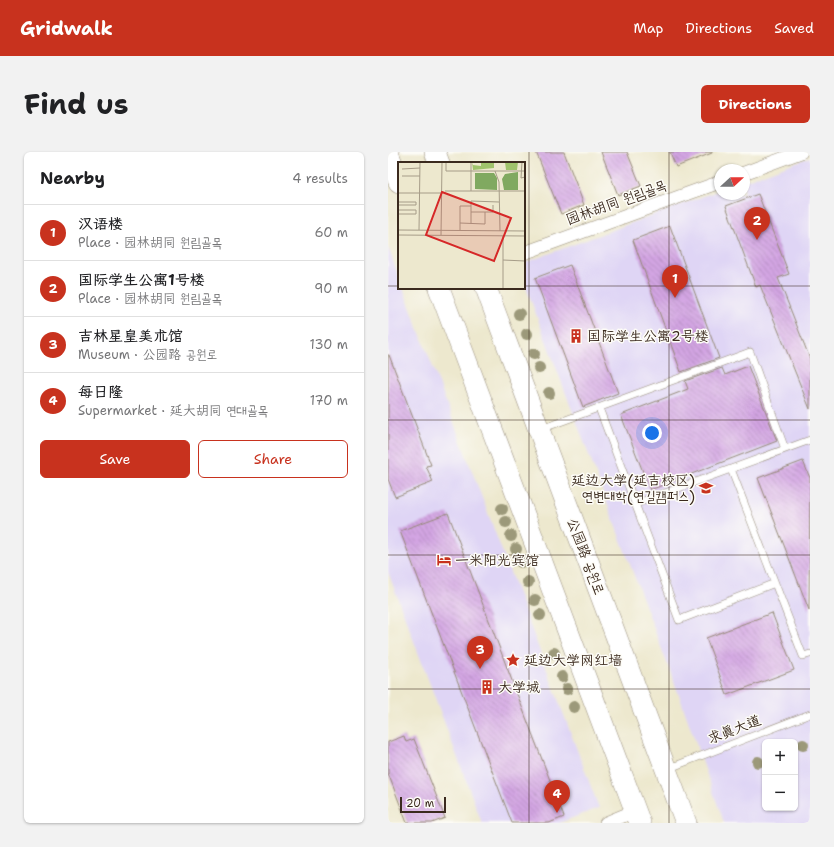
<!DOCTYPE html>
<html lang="en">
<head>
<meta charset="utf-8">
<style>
	:root { --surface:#fff; --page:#f2f2f2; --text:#202124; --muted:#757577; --line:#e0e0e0; --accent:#c8321e }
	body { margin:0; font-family:"Shantell Sans","LXGW WenKai TC","Poor Story",sans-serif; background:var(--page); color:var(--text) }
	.controls { position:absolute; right:12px; bottom:12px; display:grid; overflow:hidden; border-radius:6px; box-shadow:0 1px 3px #0004 }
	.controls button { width:36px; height:36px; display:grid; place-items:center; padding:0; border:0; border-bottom:1px solid var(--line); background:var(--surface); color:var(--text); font:20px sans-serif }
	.compass { position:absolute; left:326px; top:12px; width:36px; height:36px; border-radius:50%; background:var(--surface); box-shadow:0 1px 3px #0004; rotate:69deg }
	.scale { position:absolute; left:12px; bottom:10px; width:46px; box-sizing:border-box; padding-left:4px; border:2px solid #3b2a1e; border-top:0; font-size:11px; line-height:14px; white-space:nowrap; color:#3b2a1e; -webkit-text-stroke:3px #fdfcf7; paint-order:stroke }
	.you { position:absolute; left:264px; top:281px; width:14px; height:14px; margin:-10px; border:3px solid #fff; border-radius:50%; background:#1a73e8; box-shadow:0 0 0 6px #1a73e833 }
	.badge { display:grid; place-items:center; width:26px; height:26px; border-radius:50%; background:var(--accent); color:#fff; font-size:13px; font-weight:700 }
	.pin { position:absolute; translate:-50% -33px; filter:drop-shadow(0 1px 2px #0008) }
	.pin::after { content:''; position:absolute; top:21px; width:14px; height:12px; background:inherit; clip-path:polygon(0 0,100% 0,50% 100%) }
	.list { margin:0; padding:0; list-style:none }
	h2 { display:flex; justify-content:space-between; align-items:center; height:52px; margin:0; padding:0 16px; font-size:17px }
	h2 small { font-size:13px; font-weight:400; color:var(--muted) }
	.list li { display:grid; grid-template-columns:26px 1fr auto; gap:12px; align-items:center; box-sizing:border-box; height:56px; padding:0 16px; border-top:1px solid var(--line) }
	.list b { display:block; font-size:15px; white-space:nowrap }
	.list p { margin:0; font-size:13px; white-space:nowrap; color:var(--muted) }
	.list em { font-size:13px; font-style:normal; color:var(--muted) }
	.actions { display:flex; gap:8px; padding:12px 16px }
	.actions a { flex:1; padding:9px 0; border:1px solid var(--accent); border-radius:6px; text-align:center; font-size:14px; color:var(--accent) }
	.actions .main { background:var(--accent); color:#fff }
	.map { position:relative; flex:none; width:422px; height:671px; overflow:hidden; border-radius:6px }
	header { display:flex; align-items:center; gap:24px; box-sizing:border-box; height:56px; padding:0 20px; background:var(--accent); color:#fff }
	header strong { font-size:19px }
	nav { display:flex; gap:22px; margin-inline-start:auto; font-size:14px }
	.intro { display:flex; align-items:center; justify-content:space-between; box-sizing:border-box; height:96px; padding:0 24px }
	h1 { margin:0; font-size:28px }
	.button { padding:10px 18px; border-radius:6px; background:var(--accent); color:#fff; font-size:14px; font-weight:700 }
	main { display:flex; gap:24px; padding:0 24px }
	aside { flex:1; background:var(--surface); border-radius:6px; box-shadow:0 1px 3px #0004 }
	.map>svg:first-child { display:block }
	.built { fill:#dfd5f5; fill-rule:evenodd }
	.building { fill:url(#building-back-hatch) }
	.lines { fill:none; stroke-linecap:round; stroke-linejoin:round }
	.service-casing { stroke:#948976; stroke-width:8 }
	.minor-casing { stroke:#948976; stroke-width:14 }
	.primary-casing { stroke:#948976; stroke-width:22 }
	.service { stroke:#fff; stroke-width:7 }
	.minor { stroke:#fff; stroke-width:13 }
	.primary { stroke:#fff; stroke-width:21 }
	.tree { fill:#9c997a }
	.grid { fill:none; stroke:#3b2a1e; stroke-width:1; stroke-opacity:0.55 }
	.labels { text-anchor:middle; stroke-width:3; stroke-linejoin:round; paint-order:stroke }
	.street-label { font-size:14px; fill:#3b2a1e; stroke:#fdfcf7 }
	.poi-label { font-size:14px; fill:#3b2a1e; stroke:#fdfcf7; text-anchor:start }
	.inset-road { fill:none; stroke:#a69c88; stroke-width:1 }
	.view { fill:#d62828; fill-opacity:0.15; stroke:#d62828; stroke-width:2 }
	.inset-edge { fill:none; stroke:#3b2a1e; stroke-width:2 }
</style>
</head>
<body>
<header>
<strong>Gridwalk</strong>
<nav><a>Map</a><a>Directions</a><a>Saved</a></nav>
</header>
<div class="intro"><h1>Find us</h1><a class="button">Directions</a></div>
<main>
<aside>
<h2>Nearby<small>4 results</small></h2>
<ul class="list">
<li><span class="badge">1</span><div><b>汉语楼</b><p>Place · 园林胡同 원림골목</p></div><em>60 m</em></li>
<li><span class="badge">2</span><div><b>国际学生公寓1号楼</b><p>Place · 园林胡同 원림골목</p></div><em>90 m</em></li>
<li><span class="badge">3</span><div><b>吉林星皇美术馆</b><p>Museum · 公园路 공원로</p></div><em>130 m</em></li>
<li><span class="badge">4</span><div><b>每日隆</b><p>Supermarket · 延大胡同 연대골목</p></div><em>170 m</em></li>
</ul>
<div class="actions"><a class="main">Save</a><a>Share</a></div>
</aside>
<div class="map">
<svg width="422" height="671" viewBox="0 0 422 671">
	<defs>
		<pattern id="building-back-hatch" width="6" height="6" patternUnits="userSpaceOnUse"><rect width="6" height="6" fill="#d3a5e3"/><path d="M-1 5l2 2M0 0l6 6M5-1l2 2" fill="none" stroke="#ac87b7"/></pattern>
	</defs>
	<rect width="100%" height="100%" fill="#fdfcf7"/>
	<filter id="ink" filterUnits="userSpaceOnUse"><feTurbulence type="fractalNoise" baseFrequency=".025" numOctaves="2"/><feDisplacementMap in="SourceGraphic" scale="8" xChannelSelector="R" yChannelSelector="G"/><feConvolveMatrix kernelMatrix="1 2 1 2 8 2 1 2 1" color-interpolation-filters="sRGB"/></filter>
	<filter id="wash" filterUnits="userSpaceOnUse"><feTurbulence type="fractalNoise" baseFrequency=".012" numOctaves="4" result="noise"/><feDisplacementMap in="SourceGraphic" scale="16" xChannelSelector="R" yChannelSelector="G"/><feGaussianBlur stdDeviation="0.9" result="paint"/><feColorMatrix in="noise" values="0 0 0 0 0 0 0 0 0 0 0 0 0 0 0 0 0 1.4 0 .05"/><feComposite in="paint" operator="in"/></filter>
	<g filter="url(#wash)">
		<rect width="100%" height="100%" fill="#ede8ce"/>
		<path class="built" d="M422 5V671H336L291 543 136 130V111L332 38V42H356V29ZM377 590H407V656H377Z
			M0 95 11 125V136H15L211 656 171 671H94L0 420Z"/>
		<g id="blocks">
			<path class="building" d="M148 0H176L196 53 173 62Z
				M213 0H239L253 34 230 43Z
				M282 0H324V1L288 15Z
				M370 42 401 122 390 126 422 207V257L372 133 368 135 338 54Z
				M282 74 331 206 293 220 245 88Z
				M182 113 230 241 195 255 147 126Z
				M0 203H1L43 313 38 314 45 330 7 345 0 327Z
				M360 214 389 289 262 338 233 263 300 237 297 229 334 216 337 223Z
				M415 309 422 326 421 458 370 326Z
				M60 361 176 665 161 671H124L12 379Z
				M384 461 406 518 339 543 318 486Z
				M16 584 18 590 26 587 57 666 44 671H19L0 621V590Z"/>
		</g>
	</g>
	<g filter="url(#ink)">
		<use href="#blocks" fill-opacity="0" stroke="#948976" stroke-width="1"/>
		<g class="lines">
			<defs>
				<path id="service" d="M211 256 291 468 387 431
					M153 277 362 200 397 297
					M343 317 415 504 422 502
					M247 352 422 288
					M279 617 422 562"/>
				<path id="minor" d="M356 21 413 0
					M136 101 332 30
					M218 671 247 659"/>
				<path id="primary" d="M47 0 51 11
					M0 1 11 30
					M51 136 252 671
					M98 136 298 671"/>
			</defs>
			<use href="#service" class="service-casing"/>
			<use href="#minor" class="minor-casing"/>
			<use href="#primary" class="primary-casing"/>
			<use href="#service" class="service"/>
			<use href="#minor" class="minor"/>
			<use href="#primary" class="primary"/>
		</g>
		<g class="tree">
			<circle cx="131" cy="162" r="6"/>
			<circle cx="139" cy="182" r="6"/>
			<circle cx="146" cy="202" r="6"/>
			<circle cx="151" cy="216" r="6"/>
			<circle cx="161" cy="241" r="6"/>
			<circle cx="114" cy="357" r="6"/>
			<circle cx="118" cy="370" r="6"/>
			<circle cx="123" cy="384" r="6"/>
			<circle cx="128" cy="397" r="6"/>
			<circle cx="133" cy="410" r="6"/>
			<circle cx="140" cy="430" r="6"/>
			<circle cx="147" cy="448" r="6"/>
			<circle cx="152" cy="463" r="6"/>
			<circle cx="166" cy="501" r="6"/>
			<circle cx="174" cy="525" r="6"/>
			<circle cx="179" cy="537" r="6"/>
			<circle cx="186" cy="555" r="6"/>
			<circle cx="415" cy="593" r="6"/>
			<circle cx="370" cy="610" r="6"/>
		</g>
	</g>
	<path class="grid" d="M141 0V671M281 0V671M0 134H11M136 134H422M0 268H422M0 403H422M0 537H422"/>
	<defs>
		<symbol id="building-bare" viewBox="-9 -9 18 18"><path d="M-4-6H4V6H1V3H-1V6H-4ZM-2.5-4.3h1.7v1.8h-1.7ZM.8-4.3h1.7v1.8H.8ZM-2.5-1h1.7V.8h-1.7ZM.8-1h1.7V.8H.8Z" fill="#c8321e" stroke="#fdfcf7" stroke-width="2.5" paint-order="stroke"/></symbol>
		<symbol id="university-bare" viewBox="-9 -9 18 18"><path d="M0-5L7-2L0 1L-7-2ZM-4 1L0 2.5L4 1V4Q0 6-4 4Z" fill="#c8321e" stroke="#fdfcf7" stroke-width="2.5" paint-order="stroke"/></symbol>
		<symbol id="hotel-bare" viewBox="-9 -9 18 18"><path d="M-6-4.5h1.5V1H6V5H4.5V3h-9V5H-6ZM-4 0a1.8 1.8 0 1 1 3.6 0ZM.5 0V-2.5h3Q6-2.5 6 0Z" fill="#c8321e" stroke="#fdfcf7" stroke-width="2.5" paint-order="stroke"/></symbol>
		<symbol id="sight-bare" viewBox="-9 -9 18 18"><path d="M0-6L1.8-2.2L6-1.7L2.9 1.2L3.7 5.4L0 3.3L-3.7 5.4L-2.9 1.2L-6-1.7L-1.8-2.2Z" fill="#c8321e" stroke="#fdfcf7" stroke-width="2.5" paint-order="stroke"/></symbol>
	</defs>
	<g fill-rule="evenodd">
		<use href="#building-bare" x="178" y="174" width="20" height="20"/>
		<use href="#university-bare" x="308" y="326" width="20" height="20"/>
		<use href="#hotel-bare" x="46" y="398" width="20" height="20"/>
		<use href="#sight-bare" x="115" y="498" width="20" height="20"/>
		<use href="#building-bare" x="89" y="525" width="20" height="20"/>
	</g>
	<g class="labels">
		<g class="street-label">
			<text transform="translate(228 50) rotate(-20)" y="5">园林胡同 원림골목</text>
			<text transform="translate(198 404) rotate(69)" y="5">公园路 공원로</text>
			<text transform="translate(346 577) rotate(-21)" y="5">求真大道</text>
		</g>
		<g class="poi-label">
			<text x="199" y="189">国际学生公寓2号楼</text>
			<text x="307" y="333" text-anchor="end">延边大学(延吉校区)<tspan x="307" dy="16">연변대학(연길캠퍼스)</tspan></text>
			<text x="67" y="413">一米阳光宾馆</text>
			<text x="136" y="513">延边大学网红墙</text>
			<text x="110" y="540">大学城</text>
		</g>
	</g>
	<g transform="translate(10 10)">
		<rect width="127" height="127" fill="#ede8ce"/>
		<path d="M74 0 75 3 83 4V0H96V6L75 8ZM107 0H120L119 8H108Z" fill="#a0c36c"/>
		<path d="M120 10V28H106L104 17 107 12ZM77 11H96L99 16V28L77 27Z" fill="#80a960"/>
		<path class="inset-road" d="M48 0V9H127M73 0V29M124 0 123 16 127 15M4 7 22 6M97 9 101 20 102 69M4 14H22M47 29H127M0 31H44M0 40H18V43H0M0 48H18V52M73 50H95V43M0 52H18M62 61 87 62V50M73 62V39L101 40M0 68 127 69M21 68 22 0M62 68V44H73M0 73 127 74M43 73 44 0M105 74V127M105 98 127 99"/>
		<path class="view" d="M44 30 113 56 96 99 28 73Z"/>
		<rect width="127" height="127" class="inset-edge"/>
	</g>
</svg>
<div class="controls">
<button>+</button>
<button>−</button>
</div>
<svg class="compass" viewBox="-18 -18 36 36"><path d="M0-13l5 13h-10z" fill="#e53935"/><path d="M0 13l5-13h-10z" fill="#757577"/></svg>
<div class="scale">20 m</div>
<div class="you"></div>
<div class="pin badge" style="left:287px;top:146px">1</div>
<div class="pin badge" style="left:369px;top:88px">2</div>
<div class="pin badge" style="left:92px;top:517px">3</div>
<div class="pin badge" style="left:169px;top:661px">4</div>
</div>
</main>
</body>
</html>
